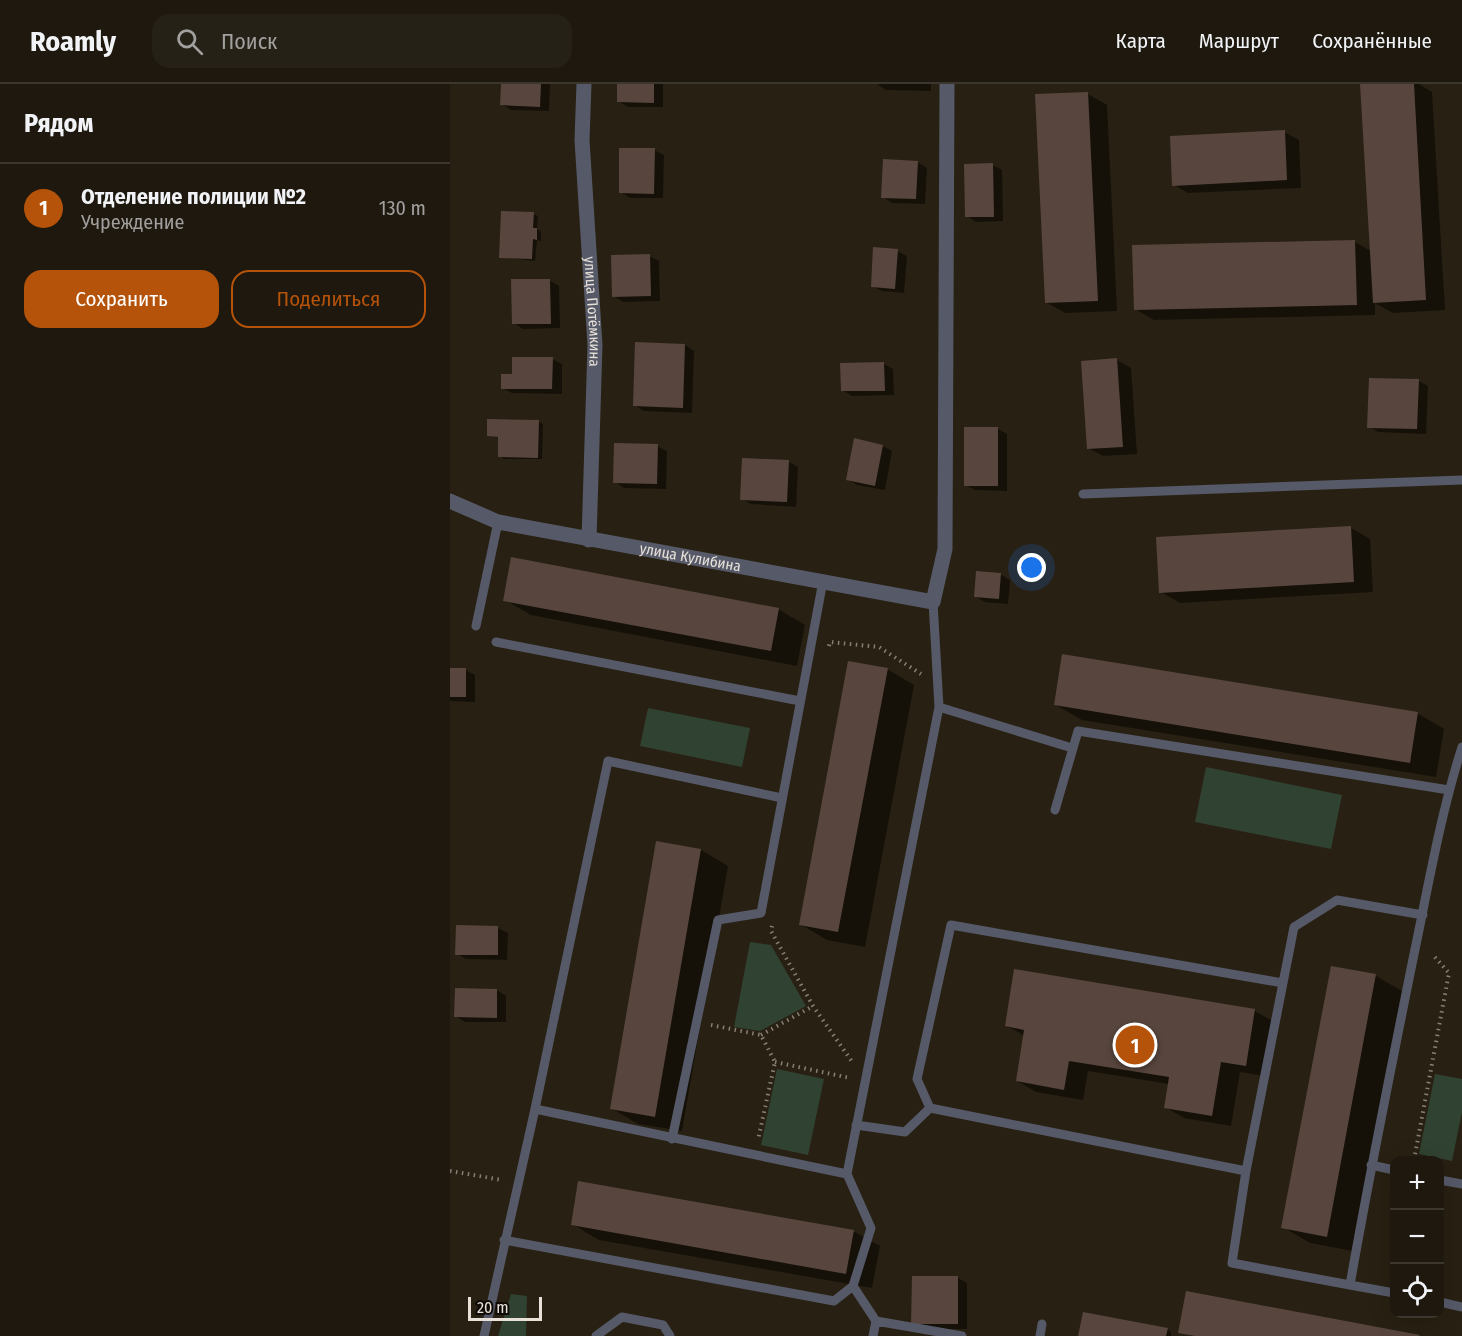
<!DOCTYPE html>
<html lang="ru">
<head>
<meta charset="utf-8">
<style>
	:root { --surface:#1e180e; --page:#262117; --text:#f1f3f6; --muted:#a1a09e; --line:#3c372e; --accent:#b45309 }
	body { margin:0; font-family:"Fira Sans Condensed",sans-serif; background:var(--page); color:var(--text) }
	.controls { position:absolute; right:18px; bottom:18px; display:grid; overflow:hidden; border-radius:12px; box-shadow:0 6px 24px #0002 }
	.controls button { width:54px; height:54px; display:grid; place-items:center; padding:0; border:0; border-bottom:2px solid var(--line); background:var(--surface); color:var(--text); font:30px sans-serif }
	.scale { position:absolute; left:18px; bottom:15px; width:74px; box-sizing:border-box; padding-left:6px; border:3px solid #e7e1d8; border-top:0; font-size:16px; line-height:21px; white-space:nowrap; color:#e7e1d8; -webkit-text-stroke:4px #0e0a05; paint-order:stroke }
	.you { position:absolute; left:582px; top:484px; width:21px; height:21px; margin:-15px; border:4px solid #fff; border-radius:50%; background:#1a73e8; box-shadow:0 0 0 9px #1a73e833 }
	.badge { display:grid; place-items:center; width:39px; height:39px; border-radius:50%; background:var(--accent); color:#fff; font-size:20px; font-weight:700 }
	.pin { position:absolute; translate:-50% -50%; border:3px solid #fff; box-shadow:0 2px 6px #0006 }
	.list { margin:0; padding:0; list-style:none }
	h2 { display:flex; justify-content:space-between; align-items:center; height:78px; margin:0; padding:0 24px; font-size:26px }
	h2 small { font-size:20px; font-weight:400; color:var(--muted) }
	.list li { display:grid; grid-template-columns:39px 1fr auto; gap:18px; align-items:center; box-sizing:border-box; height:90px; padding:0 24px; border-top:2px solid var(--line) }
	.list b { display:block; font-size:22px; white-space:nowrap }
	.list p { margin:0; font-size:20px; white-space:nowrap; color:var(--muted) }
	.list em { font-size:20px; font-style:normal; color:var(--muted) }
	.actions { display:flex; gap:12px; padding:18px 24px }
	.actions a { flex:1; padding:14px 0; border:2px solid var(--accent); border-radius:18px; text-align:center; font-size:21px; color:var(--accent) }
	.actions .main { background:var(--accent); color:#fff }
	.icon { flex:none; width:33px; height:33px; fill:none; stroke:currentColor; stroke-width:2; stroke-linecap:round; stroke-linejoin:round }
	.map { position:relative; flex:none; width:1012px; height:1252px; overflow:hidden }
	header { display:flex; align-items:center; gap:36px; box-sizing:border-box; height:84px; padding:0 30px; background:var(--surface); border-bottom:2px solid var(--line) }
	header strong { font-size:28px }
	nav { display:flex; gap:33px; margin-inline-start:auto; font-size:21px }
	.search { width:420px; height:54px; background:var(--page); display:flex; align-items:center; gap:15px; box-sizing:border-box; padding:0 21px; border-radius:18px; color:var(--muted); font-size:22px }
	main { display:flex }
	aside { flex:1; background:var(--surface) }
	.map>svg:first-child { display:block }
	.green { fill:#304232 }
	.shadow { fill:#0007 }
	.building { fill:#58463e }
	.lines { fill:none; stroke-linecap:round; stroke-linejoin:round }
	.path { stroke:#878074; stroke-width:4; stroke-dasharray:1.5 4.5; stroke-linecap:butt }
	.lane { stroke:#565968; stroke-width:9 }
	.street { stroke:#565968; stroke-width:15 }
	.labels { text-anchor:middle; stroke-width:4.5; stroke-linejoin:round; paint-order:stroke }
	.street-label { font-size:15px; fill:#e7e1d8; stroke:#0e0a05 }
</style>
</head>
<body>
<header>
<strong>Roamly</strong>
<div class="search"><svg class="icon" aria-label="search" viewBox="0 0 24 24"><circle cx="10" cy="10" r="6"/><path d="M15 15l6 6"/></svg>Поиск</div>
<nav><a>Карта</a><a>Маршрут</a><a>Сохранённые</a></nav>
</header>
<main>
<aside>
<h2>Рядом<small></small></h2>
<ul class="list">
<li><span class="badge">1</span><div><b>Отделение полиции №2</b><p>Учреждение</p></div><em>130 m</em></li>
</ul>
<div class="actions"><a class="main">Сохранить</a><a>Поделиться</a></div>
</aside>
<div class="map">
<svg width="1012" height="1252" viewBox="0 0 1012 1252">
	<rect width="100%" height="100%" fill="#282012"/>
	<path class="green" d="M198 624 300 644 292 683 190 662Z
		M756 683 892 711 881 765 745 738Z
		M300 858 321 861 356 922 310 947 284 943Z
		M327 985 374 995 358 1071 311 1061Z
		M985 990 1012 995V1028L1002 1077 969 1070Z
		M61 1210 77 1212 76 1252H48Z"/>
	<path class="shadow" d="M52 0H100L99 27 61 26 52 20Z
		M168 0H213V23H178L168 17Z
		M427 0H481V7L436 6Z
		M912 0H969L982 8 995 226 943 229 925 219V231L704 236 685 225 905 158 921 167Z
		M638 10 657 21 667 227 615 229 596 218Z
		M834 48 849 56 851 104 738 109 724 101Z
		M204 66 214 71 213 114H180L171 108Z
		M467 78 477 84 475 120 442 119 433 113Z
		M542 81 552 86 553 137 526 138 517 132Z
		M83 130 88 132 87 145 91 148V157L87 156 85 177 50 173Z
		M447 167 457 172 454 209 432 207 422 202Z
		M199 172 209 177 210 217 173 218 164 212Z
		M99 196 109 202 110 244 73 245 64 239Z
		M187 260 235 261 244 267 242 329 194 327 184 321Z
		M102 275 112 280V310L62 309 52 304 63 292Z
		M667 276 681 284 687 370 653 372 638 364Z
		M434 280 443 285 444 311 402 312 392 306Z
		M969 297 978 302 976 350 928 348 919 343Z
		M88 337 93 340 92 375H54L50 372V354L39 352Z
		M516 345H548L557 350V407L525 406 515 401Z
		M405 356 433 362 442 367 435 406 407 401 397 395Z
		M207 362 217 367 216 405 174 404 165 398Z
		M339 378 348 383 346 423 301 420 292 415Z
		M901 444 920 455 923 508 730 519 711 508Z
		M550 490 560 496 558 520 535 518 526 513Z
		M55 516 328 525 355 541 347 582 81 531Z
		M0 585 16 586 25 591V618L0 617Z
		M437 585 464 601 415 863 377 856 350 840Z
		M606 621 967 629 994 645 986 693 632 636Z
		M207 759 251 766 278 782 232 1047 188 1040 161 1024Z
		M8 843 48 844 58 849 57 876 16 875 7 870Z
		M926 892 952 907 903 1167 860 1159 833 1143Z
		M47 906 56 912V938H15L6 932Z
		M805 927 824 938 814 992 790 988 781 1042 734 1034 715 1023 719 1000 638 987 633 1016 586 1008 567 997 575 952 557 942Z
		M122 1140 403 1147 430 1162 422 1204 149 1156Z
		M944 1148V1165L942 1163Z
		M463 1193 508 1194 517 1199V1245H472L463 1239Z
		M717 1245 721 1248V1252H630Z"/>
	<path class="building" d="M51 0H91L90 23 50 21Z
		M167 0H204V19L167 18Z
		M910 0H964L976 216 923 219Z
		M638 8 648 217 595 219 585 10Z
		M835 46 837 96 722 102 720 52Z
		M169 64H205L204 110 169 109Z
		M433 75 468 77 466 115 431 114Z
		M543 79 544 133H515L514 80Z
		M51 127 84 128 83 144H87V156L83 155 82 175 49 174Z
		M905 156 907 221 684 226 682 161Z
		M423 163 448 165 445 205 421 203Z
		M200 170 201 212 162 213 161 171Z
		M61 195H100L101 240H62Z
		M185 258 235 260 233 324 183 322Z
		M62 273H103L102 305H51V290H62Z
		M667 274 673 363 637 365 631 277Z
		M434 278 435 307H391L390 279Z
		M919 294 969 295 967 345 917 344Z
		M37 335 89 336 88 374 48 373V353L37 352Z
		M514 343H548V402H514Z
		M404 354 433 361 425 402 396 396Z
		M164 359 208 360 207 400 163 399Z
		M292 374 339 376 337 418 290 416Z
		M901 442 904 498 709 509 706 453Z
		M61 473 329 524 321 567 53 517Z
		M526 487 551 489 549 515 524 513Z
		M612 570 968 628 960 679 604 621Z
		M398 577 438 584 388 848 349 841Z
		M0 584H16V613H0Z
		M206 757 251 765 205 1033 160 1025Z
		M6 841 48 842V871H5Z
		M881 882 926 890 877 1153 831 1144Z
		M564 885 805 925 796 982 771 978 762 1032 714 1024 719 993 619 977 614 1006 566 997 574 946 555 942Z
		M5 904 47 905V934L4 933Z
		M128 1097 404 1146 396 1190 121 1141Z
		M462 1192H508V1240H461Z
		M736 1207 970 1251 969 1252H745L728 1249Z
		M633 1228 718 1244 716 1252H628Z"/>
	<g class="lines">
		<path class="path" d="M379 562 380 558 429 563 471 590
			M322 842 321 847 363 922 403 979
			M261 941 311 951 325 978 308 1056
			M311 951 363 922
			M325 978 400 994
			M964 1076 999 889 983 871
			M0 1087 52 1096"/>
		<path class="lane" d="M633 410 1012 396
			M483 518 489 623 397 1090 421 1144 403 1202 426 1237 512 1252
			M26 542 48 438
			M46 558 350 617
			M489 623 622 664
			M605 726 628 647 999 706
			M973 831 887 816 844 843 796 1087 782 1179 900 1201C919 1092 941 984 963 875 978 804 990 732 1012 663
			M480 1024 467 995 501 841 833 899
			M85 1025 397 1090
			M406 1041 455 1048 480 1024 796 1087
			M222 1055 268 836 311 829 373 497
			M921 1081 944 1086
			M990 1096 1012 1100
			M54 1156 384 1217 403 1202
			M900 1201 944 1209
			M990 1218 1012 1223
			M34 1252 85 1025 158 677 332 714
			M146 1252 172 1233 213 1241 220 1252
			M423 1252 426 1237
			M590 1252 592 1240"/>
		<g class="street">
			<path id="s1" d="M134 0 132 56 145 261 139 456"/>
			<path id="s2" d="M0 417 48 438 483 518 495 465 497 0"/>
		</g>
	</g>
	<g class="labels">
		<g class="street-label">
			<text dy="5" stroke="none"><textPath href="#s1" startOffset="228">улица Потёмкина</textPath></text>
			<text dy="5" stroke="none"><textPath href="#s2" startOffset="248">улица Кулибина</textPath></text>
		</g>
	</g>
</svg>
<div class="controls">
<button>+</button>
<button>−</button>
<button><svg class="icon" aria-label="locate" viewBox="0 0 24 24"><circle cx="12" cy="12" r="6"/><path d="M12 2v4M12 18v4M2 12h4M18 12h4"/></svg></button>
</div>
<div class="scale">20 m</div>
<div class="you"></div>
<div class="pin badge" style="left:685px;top:961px">1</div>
</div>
</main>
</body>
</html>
